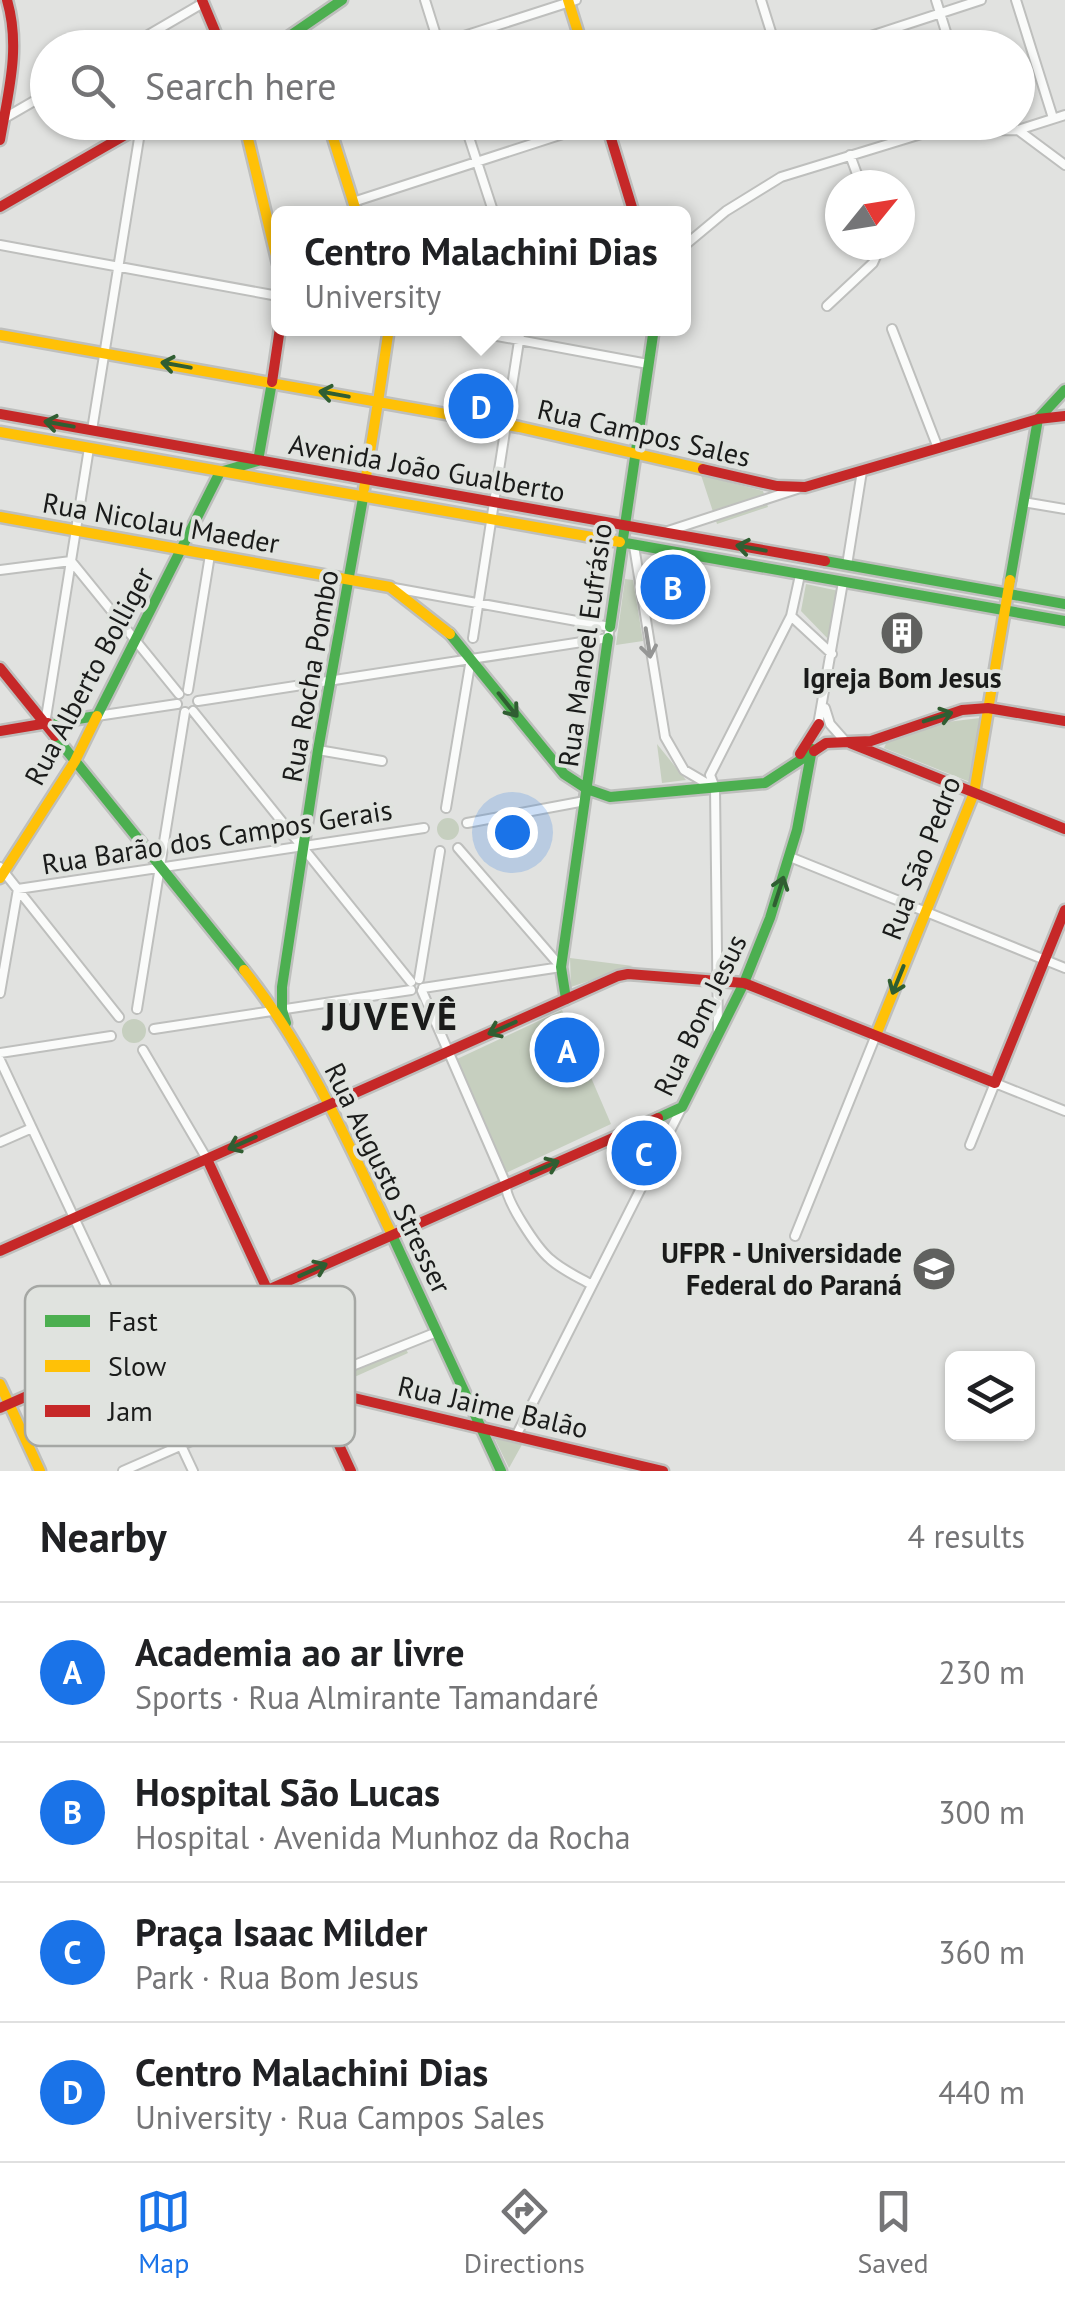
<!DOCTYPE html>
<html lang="en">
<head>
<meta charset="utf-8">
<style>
	:root { --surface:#fff; --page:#f6f6f6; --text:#202124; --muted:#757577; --line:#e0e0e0; --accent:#1a73e8 }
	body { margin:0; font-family:"PT Sans",sans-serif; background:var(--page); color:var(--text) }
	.controls { position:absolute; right:30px; bottom:30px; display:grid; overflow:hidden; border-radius:15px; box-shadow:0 2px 8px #0004 }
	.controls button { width:90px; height:90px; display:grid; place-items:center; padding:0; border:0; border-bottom:2px solid var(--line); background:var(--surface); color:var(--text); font:50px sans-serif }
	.compass { position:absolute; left:825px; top:170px; width:90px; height:90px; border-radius:50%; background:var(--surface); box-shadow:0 2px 8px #0004; rotate:60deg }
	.you { position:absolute; left:512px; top:832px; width:35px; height:35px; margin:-25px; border:8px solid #fff; border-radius:50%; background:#1a73e8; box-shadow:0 0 0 15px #1a73e833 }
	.badge { display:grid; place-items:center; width:65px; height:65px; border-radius:50%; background:var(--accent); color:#fff; font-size:32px; font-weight:700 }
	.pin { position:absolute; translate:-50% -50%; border:5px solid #fff; box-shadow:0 2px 10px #0006 }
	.popup { position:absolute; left:271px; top:206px; width:420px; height:130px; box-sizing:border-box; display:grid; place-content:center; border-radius:15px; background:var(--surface); filter:drop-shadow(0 2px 8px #0005); font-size:32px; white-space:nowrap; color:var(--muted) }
	.popup b { font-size:38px; color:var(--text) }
	.popup::after { content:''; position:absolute; left:50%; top:100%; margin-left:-20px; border:20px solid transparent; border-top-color:var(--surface) }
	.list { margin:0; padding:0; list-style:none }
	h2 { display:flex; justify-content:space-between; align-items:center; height:130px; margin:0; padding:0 40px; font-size:42px }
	h2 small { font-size:32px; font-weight:400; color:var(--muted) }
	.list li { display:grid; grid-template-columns:65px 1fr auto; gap:30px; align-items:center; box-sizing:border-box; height:140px; padding:0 40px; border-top:2px solid var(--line) }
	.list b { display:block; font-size:38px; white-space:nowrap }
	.list p { margin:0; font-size:32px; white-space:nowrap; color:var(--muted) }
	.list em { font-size:32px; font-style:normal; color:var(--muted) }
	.icon { flex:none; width:55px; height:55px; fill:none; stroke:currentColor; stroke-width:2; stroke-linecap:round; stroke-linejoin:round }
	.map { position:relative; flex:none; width:1065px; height:1471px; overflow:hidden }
	.search { position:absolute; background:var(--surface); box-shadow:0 2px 8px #0004; left:30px; right:30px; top:30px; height:110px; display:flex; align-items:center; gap:25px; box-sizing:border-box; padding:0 35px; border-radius:55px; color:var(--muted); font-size:38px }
	.sheet { height:690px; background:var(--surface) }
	nav { display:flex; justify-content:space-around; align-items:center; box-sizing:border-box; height:140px; border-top:2px solid var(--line); background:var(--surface); font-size:28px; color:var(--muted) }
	nav a { display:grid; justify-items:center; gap:5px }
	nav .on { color:var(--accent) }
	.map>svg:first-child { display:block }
	.green { fill:#c6cfbf }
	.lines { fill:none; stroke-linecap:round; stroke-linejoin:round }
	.street-casing { stroke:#bebfbd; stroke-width:12 }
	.fast-casing { stroke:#bebfbd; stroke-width:15 }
	.slow-casing { stroke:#bebfbd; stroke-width:15 }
	.jam-casing { stroke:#bebfbd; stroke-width:15 }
	.street { stroke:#fafbfa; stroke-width:8 }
	.fast { stroke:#4caf50; stroke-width:10 }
	.slow { stroke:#ffc107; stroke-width:10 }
	.jam { stroke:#c62828; stroke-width:10 }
	.oneway { stroke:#305e32 }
	.oneway2 { stroke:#959695 }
	.labels { text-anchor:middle; stroke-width:8; stroke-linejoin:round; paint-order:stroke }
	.street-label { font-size:28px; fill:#1a1b1a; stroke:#e0e3df }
	.poi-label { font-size:28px; font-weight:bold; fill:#1a1b1a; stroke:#e0e3df }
	.district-label { font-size:38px; font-weight:bold; letter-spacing:2.5px; fill:#1a1b1a; stroke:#e0e3df }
	.key { fill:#e0e3df; stroke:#a5a7a4; stroke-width:2.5 }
	.key-label { font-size:28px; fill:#1a1b1a }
</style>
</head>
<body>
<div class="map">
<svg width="1065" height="1471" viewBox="0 0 1065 1471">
	<rect width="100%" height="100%" fill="#e1e2e0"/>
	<path class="green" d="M701 475 763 491 768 507 717 524Z
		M625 579 633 580 643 641 616 645Z
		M806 584 839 591 831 642 801 611Z
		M980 718 970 782 884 748 887 741 930 724Z
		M657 744 686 780 662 783Z
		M437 829a11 11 0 1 1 22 0a11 11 0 1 1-22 0Z
		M570 958 633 966 571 987Z
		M562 1010 611 1124 506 1173 457 1059Z
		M122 1031a12 12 0 1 1 24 0a12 12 0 1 1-24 0Z
		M672 1117 644 1169 628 1137Z
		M197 1331 215 1369 195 1379 177 1341Z
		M402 1342 408 1353 341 1383 320 1379Z
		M492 1433 524 1441 509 1468Z"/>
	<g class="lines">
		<defs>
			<path id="street" d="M425 0 440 48
				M761 0 776 48
				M936 0 951 48
				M1016 0 1053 118
				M439 44 576 0
				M126 48 203 3
				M834 48 981 0
				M3 119 48 93
				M464 122 494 214
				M1018 130 1065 115
				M850 155 861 185
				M353 202 600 122
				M0 245 278 296
				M684 246 726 211 781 177 931 131 1018 130 1065 165
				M827 306 873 263 881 245
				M454 328 648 364
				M892 329 938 448
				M92 430 141 126
				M1023 502 1065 509
				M668 531 797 489
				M634 546 665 737 684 770 713 787
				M71 561 179 694
				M847 565 862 471
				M0 570 71 561
				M791 616 832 654
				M473 638 521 328
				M188 690 210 555
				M198 701 608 638 610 627 394 588
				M825 708 830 724 845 741
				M193 711 411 982
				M97 716 177 704
				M45 724 89 448
				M818 725 843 582
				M318 750 382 761
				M446 808 471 659
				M467 823 585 801
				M458 848 561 967
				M790 857 1065 968
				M0 867 119 1017
				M419 979 440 851
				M423 988 561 967
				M422 991 506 1184C504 1199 537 1248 550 1259 562 1270 578 1277 592 1285
				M0 993 18 889 424 828
				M137 1009 185 712
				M154 1029 411 990
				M718 1033 715 788 710 775 791 616 800 575
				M143 1050 207 1159
				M0 1053 111 1036
				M0 1060 193 1471
				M0 1142 32 1128
				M970 1145 995 1083 1065 1111
				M795 1236 876 1035
				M352 1366 437 1332
				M516 1436 682 1107
				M123 1471 312 1388"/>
			<path id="fast" d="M298 31 304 48
				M272 48 342 0
				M620 542 1065 621
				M825 561 1065 604
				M1010 580 1038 419 1065 390
				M610 627 654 328
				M450 634 564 774 587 789 610 797 765 783 814 751
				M244 970 55 736 58 722 97 716 220 472 258 461 272 382
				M566 999 561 967 608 638
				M286 1023 282 1010V987L318 750 363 498
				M658 1118 682 1107 744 983 770 918 797 830 812 749
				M392 1235 501 1471"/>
			<path id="slow" d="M568 0 583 48
				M244 122 278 264
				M328 122 357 214
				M0 335 519 427 703 469
				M378 402 389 328
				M0 432 620 542
				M364 489 378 402
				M0 517 390 587 450 634
				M0 878 75 761 97 716
				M244 970C307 1049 349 1144 392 1235
				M876 1035 974 793 1010 580
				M0 1384 40 1471"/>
			<path id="jam" d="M202 0 222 48
				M606 122 634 214
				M0 140C8 93 21 48 7 0
				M0 207 148 122
				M272 382 280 328
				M0 414 825 561
				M703 469 777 486 805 487 1038 419 1065 416
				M0 668 55 736
				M0 731 48 723
				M850 743 1065 829
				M814 751 826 743 871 741 962 710 988 708 1065 721
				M800 754 819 724
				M744 983 995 1083 1065 910
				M207 1159 351 1471
				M0 1251 618 976 628 974 744 983
				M312 1388 663 1471
				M0 1408 658 1118"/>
		</defs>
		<use href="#street" class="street-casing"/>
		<use href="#fast" class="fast-casing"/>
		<use href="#slow" class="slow-casing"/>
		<use href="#jam" class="jam-casing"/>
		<use href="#street" class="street"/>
		<use href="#fast" class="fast"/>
		<use href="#slow" class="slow"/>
		<use href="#jam" class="jam"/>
	</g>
	<defs><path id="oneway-shaft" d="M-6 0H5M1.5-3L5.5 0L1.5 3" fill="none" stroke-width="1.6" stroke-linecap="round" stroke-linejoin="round" transform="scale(2.5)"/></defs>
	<g class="oneway">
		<use href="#oneway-shaft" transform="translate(176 365) rotate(-170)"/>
		<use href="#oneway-shaft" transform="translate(334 394) rotate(-170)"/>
		<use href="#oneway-shaft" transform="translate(59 424) rotate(-170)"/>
		<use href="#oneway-shaft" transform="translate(751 548) rotate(-170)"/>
		<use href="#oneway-shaft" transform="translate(508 705) rotate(51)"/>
		<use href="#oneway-shaft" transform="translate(938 717) rotate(-17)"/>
		<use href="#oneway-shaft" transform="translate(779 891) rotate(-72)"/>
		<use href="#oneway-shaft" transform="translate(898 980) rotate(112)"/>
		<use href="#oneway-shaft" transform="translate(502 1028) rotate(156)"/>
		<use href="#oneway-shaft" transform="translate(242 1143) rotate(156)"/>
		<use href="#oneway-shaft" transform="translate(545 1167) rotate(-23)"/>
		<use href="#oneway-shaft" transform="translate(313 1270) rotate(-24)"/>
	</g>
	<use class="oneway2" href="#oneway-shaft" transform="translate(648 643) rotate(81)"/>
	<defs>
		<symbol id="building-disc" viewBox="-11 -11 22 22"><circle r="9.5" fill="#60615f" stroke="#e0e3df"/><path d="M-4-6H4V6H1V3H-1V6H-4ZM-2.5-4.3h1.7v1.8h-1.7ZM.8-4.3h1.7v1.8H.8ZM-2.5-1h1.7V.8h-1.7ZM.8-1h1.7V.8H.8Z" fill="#fff"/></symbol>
		<symbol id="university-disc" viewBox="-11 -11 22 22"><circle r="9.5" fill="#60615f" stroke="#e0e3df"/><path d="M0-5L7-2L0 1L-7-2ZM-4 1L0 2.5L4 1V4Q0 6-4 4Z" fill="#fff"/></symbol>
	</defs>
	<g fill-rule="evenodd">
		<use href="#building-disc" x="877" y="608" width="50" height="50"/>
		<use href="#university-disc" x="909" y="1244" width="50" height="50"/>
	</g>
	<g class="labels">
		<g class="street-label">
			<text transform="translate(644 433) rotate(13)" y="10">Rua Campos Sales</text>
			<text transform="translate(427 468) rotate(10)" y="10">Avenida João Gualberto</text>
			<text transform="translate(161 523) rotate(10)" y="10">Rua Nicolau Maeder</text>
			<text transform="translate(585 645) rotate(-82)" y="10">Rua Manoel Eufrásio</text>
			<text transform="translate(89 676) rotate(-62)" y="10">Rua Alberto Bolliger</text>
			<text transform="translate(310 676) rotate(-80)" y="10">Rua Rocha Pombo</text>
			<text transform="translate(217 837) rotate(-9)" y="10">Rua Barão dos Campos Gerais</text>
			<text transform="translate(921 858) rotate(-69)" y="10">Rua São Pedro</text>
			<text transform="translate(700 1015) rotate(-64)" y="10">Rua Bom Jesus</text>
			<text transform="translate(388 1178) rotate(64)" y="10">Rua Augusto Stresser</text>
			<text transform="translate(493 1407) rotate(13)" y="10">Rua Jaime Balão</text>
		</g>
		<g class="poi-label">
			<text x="902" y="688">Igreja Bom Jesus</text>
			<text x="902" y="1263" text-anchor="end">UFPR - Universidade<tspan x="902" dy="32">Federal do Paraná</tspan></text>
		</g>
		<g class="district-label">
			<text x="391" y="1030">JUVEVÊ</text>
		</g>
	</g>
	<rect x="25" y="1286" width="330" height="160" rx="15" class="key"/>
	<rect x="45" y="1315" width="45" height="12" fill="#4caf50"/>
	<rect x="45" y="1360" width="45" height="12" fill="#ffc107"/>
	<rect x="45" y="1405" width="45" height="12" fill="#c62828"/>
	<g class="key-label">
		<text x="108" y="1331">Fast</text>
		<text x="108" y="1376">Slow</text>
		<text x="108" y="1421">Jam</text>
	</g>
</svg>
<div class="controls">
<button><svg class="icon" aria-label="layers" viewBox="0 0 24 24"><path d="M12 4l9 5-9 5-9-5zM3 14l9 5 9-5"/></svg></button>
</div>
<svg class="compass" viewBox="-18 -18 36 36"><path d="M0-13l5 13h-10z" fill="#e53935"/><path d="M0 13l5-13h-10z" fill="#757577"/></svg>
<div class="you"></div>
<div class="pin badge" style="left:567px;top:1050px">A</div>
<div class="pin badge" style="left:673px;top:587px">B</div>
<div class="pin badge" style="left:644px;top:1153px">C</div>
<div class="pin badge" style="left:481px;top:406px">D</div>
<div class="popup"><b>Centro Malachini Dias</b>University</div>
<div class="search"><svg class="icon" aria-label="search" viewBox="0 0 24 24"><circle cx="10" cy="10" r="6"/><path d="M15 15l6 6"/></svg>Search here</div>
</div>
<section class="sheet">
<h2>Nearby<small>4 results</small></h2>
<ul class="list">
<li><span class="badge">A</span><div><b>Academia ao ar livre</b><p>Sports · Rua Almirante Tamandaré</p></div><em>230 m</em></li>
<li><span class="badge">B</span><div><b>Hospital São Lucas</b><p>Hospital · Avenida Munhoz da Rocha</p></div><em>300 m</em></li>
<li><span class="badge">C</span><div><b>Praça Isaac Milder</b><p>Park · Rua Bom Jesus</p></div><em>360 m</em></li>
<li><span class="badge">D</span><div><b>Centro Malachini Dias</b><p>University · Rua Campos Sales</p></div><em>440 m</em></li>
</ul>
</section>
<nav>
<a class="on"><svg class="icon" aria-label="map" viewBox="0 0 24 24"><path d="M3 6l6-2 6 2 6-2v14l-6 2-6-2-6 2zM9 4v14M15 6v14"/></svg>Map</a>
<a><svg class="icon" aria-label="directions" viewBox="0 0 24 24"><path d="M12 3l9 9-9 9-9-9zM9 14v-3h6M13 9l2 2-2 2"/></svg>Directions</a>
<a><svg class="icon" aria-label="saved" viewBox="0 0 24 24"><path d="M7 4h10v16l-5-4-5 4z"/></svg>Saved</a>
</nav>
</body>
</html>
